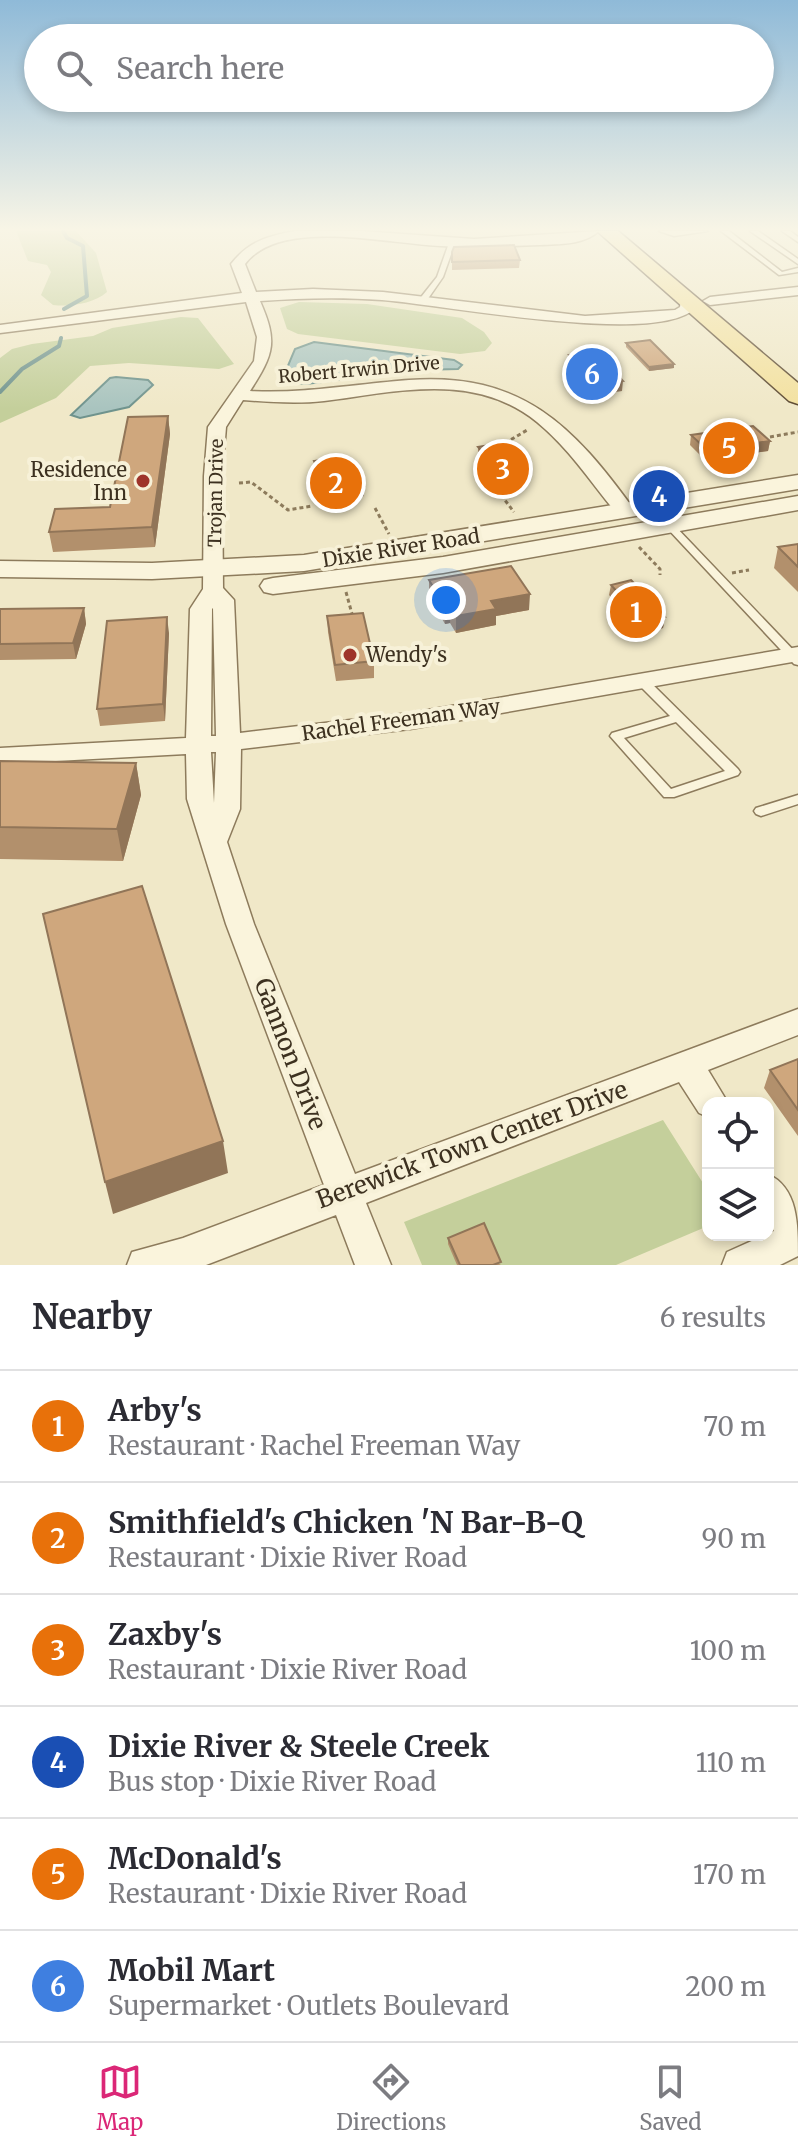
<!DOCTYPE html>
<html lang="en">
<head>
<meta charset="utf-8">
<style>
	:root { --surface:#fff; --page:#f7f7f7; --text:#2b2b33; --muted:#7c7c81; --line:#e1e1e2; --accent:#db2777 }
	body { margin:0; font-family:Merriweather,serif; background:var(--page); color:var(--text) }
	.controls { position:absolute; right:24px; bottom:24px; display:grid; overflow:hidden; border-radius:16px; box-shadow:0 4px 12px #0003 }
	.controls button { width:72px; height:72px; display:grid; place-items:center; padding:0; border:0; border-bottom:2px solid var(--line); background:var(--surface); color:var(--text); font:40px sans-serif }
	.you { position:absolute; left:446px; top:600px; width:28px; height:28px; margin:-20px; border:6px solid #fff; border-radius:50%; background:#1a73e8; box-shadow:0 0 0 12px #1a73e833 }
	.badge { display:grid; place-items:center; width:52px; height:52px; border-radius:50%; background:var(--accent); color:#fff; font-size:26px; font-weight:700 }
	.pin { position:absolute; translate:-50% -50%; border:4px solid #fff; box-shadow:0 2px 8px #0006 }
	.list { margin:0; padding:0; list-style:none }
	h2 { display:flex; justify-content:space-between; align-items:center; height:104px; margin:0; padding:0 32px; font-size:34px }
	h2 small { font-size:26px; font-weight:400; color:var(--muted) }
	.list li { display:grid; grid-template-columns:52px 1fr auto; gap:24px; align-items:center; box-sizing:border-box; height:112px; padding:0 32px; border-top:2px solid var(--line) }
	.list b { display:block; font-size:30px; white-space:nowrap }
	.list p { margin:0; font-size:26px; white-space:nowrap; color:var(--muted) }
	.list em { font-size:26px; font-style:normal; color:var(--muted) }
	.icon { flex:none; width:44px; height:44px; fill:none; stroke:currentColor; stroke-width:2; stroke-linecap:round; stroke-linejoin:round }
	.map { position:relative; flex:none; width:798px; height:1265px; overflow:hidden }
	.search { position:absolute; background:var(--surface); box-shadow:0 4px 12px #0003; left:24px; right:24px; top:24px; height:88px; display:flex; align-items:center; gap:20px; box-sizing:border-box; padding:0 28px; border-radius:44px; color:var(--muted); font-size:30px }
	.sheet { height:776px; background:var(--surface) }
	nav { display:flex; justify-content:space-around; align-items:center; box-sizing:border-box; height:112px; border-top:2px solid var(--line); background:var(--surface); font-size:22px; color:var(--muted) }
	nav a { display:grid; justify-items:center; gap:4px }
	nav .on { color:var(--accent) }
	.map>svg:first-child { display:block }
	.green { fill:#c4cf9b }
	.water { fill:#a9c4bf; stroke:#6f938d; stroke-width:2 }
	.lines { fill:none; stroke-linecap:round; stroke-linejoin:round }
	.stream { stroke:#6f938d; stroke-width:4 }
	.service-casing { stroke:#8d7b5c; stroke-width:3 }
	.minor-casing { stroke:#8d7b5c; stroke-width:3 }
	.tertiary-casing { stroke:#8d7b5c; stroke-width:3 }
	.primary-casing { stroke:#5b4830; stroke-width:3 }
	.path { stroke:#8d7b5c; stroke-width:3; stroke-dasharray:4 3; stroke-linecap:butt }
	.service { fill:#faf4dc; fill-rule:evenodd }
	.minor { fill:#faf4dc; fill-rule:evenodd }
	.tertiary { fill:#faf4dc; fill-rule:evenodd }
	.primary { fill:#f3e1a0; fill-rule:evenodd }
	.wall { fill:#b2906c }
	.shaded-wall { fill:#917558 }
	.building { fill:#cfa77d; stroke:#917558; stroke-width:2 }
	.poi-dot { fill:#9e342a; stroke:#f7f1d8; stroke-width:3 }
	.labels { text-anchor:middle; stroke-width:8; stroke-linejoin:round; paint-order:stroke }
	.far-street-label { font-size:18px; fill:#3d3120; stroke:#f7f1d8 }
	.poi-label { font-size:20px; fill:#3d3120; stroke:#f7f1d8; text-anchor:end }
	.street-label { font-size:20px; fill:#3d3120; stroke:#f7f1d8 }
	.near-street-label { font-size:24px; fill:#3d3120; stroke:#f7f1d8 }
</style>
</head>
<body>
<div class="map">
<svg width="798" height="1265" viewBox="0 0 798 1265">
	<rect width="100%" height="100%" fill="#f0e8c8"/>
	<path class="green" d="M76 231 96 253 107 292C93 304 70 307 53 305L41 295 51 272 47 265 28 261 16 231Z
		M299 302 367 304 462 318 484 332 492 343 485 351 460 354 298 334 287 329 280 308Z
		M181 317 198 318 234 364 219 369 129 363 90 366 56 398 0 423V358L12 349 32 344 93 336 112 328Z
		M663 1120 708 1191V1226L616 1265H422L404 1222Z"/>
	<path class="water" d="M314 342 454 360 462 365 458 369 417 370 306 384 289 382 284 375 295 349Z
		M116 377 148 380 153 385 129 407 80 418 71 415 110 378Z"/>
	<g class="lines">
		<path class="stream" d="M63 231 67 238 83 246 87 296 64 309
			M0 392 22 369 59 346 61 338"/>
		<defs>
			<path id="service" d="M659 231H708L674 236Z
				M721 231H729L782 272 798 268V272L779 275Z
				M750 231H758L798 259V264Z
				M782 231H790L798 237V242Z
				M452 241 455 243 443 277 425 303H419L418 301 437 277 449 243Z
				M670 523 673 524 798 655V665L794 664 667 528 665 526 667 524Z
				M642 677 646 678 738 769 740 772 738 775 674 797H664L610 736 612 733 670 716 638 684 636 681 638 678ZM676 722 725 771 671 789 624 738Z
				M798 795V804L761 816 756 814 754 811 756 808Z"/>
			<path id="minor" d="M295 231H361L474 239 599 231C583 245 560 244 540 245 507 246 474 248 441 246 388 244 280 217 245 264L256 292 313 289 383 292 585 316 675 310 680 307 681 299H691L695 308C659 347 439 304 382 300 341 297 301 298 260 301 278 342 274 354 250 391 304 394 355 384 409 380 521 372 573 425 635 511L625 517 618 515C592 484 569 448 537 422 474 371 397 392 324 401 297 404 270 402 243 400L226 427 222 476 223 588 234 600 240 733 410 713 798 647V661L410 729 241 749 240 809 227 842 254 924 355 1174 798 1009V1035L708 1070 728 1103H708V1117L699 1113 679 1082 366 1203 391 1265H355L336 1215 206 1265H127L132 1252 183 1238 324 1185 226 924 187 799 186 754 0 764V748L186 738 190 609 203 589 204 476 208 427 254 361 257 337 246 302 0 333V325L242 293 231 264C249 241 268 236 295 231ZM213 608 216 736H211L212 609ZM211 752H216L214 803Z
				M798 287V295L710 305 703 301 710 297Z
				M768 1174C798 1188 798 1224 798 1256L780 1265H722L727 1252 774 1231 768 1221Z"/>
			<path id="tertiary" d="M798 475V489L304 571 152 579 0 577V561L152 563 304 555Z
				M798 496V510L443 573 273 594 264 592 260 586 264 580 273 578 443 557Z"/>
			<path id="primary" d="M597 231H618L798 383V404L789 401Z"/>
		</defs>
		<use href="#service" class="service-casing"/>
		<use href="#minor" class="minor-casing"/>
		<use href="#tertiary" class="tertiary-casing"/>
		<use href="#primary" class="primary-casing"/>
		<path class="path" d="M770 437 798 432
			M505 443 529 429
			M239 483 251 482 288 510 312 506
			M501 495 514 512
			M375 508 389 534
			M639 547 660 569V575
			M732 573 749 570
			M346 592 352 614"/>
		<use href="#service" class="service"/>
		<use href="#minor" class="minor"/>
		<use href="#tertiary" class="tertiary"/>
		<use href="#primary" class="primary"/>
	</g>
	<path class="wall" d="M452 252 520 260 519 268 452 270Z
		M626 343 674 368 649 371 626 347Z
		M569 355 622 391 594 394 568 364Z
		M168 416 170 434 155 547 53 552 49 532 110 507Z
		M691 435 770 441 768 451 705 460 690 445Z
		M478 447 525 469 528 472 527 482 502 486 478 457Z
		M314 461 364 496 330 502 314 471Z
		M798 544V592L774 568 778 547Z
		M429 580 529 610 496 616V625L456 633 450 623 445 624 429 596Z
		M611 585 665 617 663 628 643 633 609 595Z
		M84 608 86 624 76 659 0 660V609Z
		M327 616 374 661V678L336 681 328 632Z
		M169 633 165 721 100 726 97 709Z
		M0 761 136 763 141 795 123 861 0 859Z
		M798 1059V1136L764 1088 770 1070Z
		M448 1238 501 1265H457L448 1244Z"/>
	<path class="shaded-wall" d="M674 364V368L649 371V367Z
		M623 381 622 391 594 394 595 384Z
		M168 416 170 434 155 547 152 527Z
		M770 441 768 451 705 460 707 450Z
		M526 463 525 472H528L527 482 502 486 503 476Z
		M364 486V496L330 502 329 492Z
		M530 594 529 610 496 616V625L456 633V616L491 601Z
		M451 607 450 623 445 624 446 608Z
		M84 608 86 624 76 659 73 643Z
		M167 617 169 633 165 721 163 704Z
		M665 617 663 628 643 633 644 622Z
		M136 763 141 795 123 861 117 829Z
		M223 1141 228 1173 113 1214 105 1182Z"/>
	<path class="building" d="M514 245 520 260 452 262V252L454 247Z
		M650 340 674 364 649 367 626 343Z
		M596 352 623 381 595 384 569 355Z
		M168 416 152 527 49 532 55 509 110 507 128 417Z
		M753 426 770 441 707 450 691 435Z
		M508 442 526 463 522 465 528 472 503 476 478 447Z
		M346 456 364 486 329 492 314 461Z
		M798 544V567L778 547Z
		M511 566 530 594 491 601 496 609 456 616 451 607 446 608 429 580Z
		M631 580 665 617 644 622 611 585Z
		M84 608 73 643 0 644V609Z
		M363 613 374 661 335 665 327 616Z
		M167 617 163 704 97 709 107 621Z
		M0 761 136 763 117 829 0 827Z
		M142 886 223 1141 105 1182 43 914Z
		M798 1059V1110L770 1070Z
		M484 1223 501 1262 493 1265H460L448 1238Z"/>
	<linearGradient id="sky" x2="0" y2="1"><stop stop-color="#8fbad8"/><stop offset="0.56" stop-color="#f8f5e6"/><stop offset="1" stop-color="#f8f5e6" stop-opacity="0"/></linearGradient>
	<rect width="798" height="409" fill="url(#sky)"/>
	<g class="poi-dot">
		<circle cx="143" cy="481" r="8"/>
		<circle cx="350" cy="655" r="8"/>
	</g>
	<g class="labels">
		<g class="far-street-label">
			<text transform="translate(359 370) rotate(-5)" y="6">Robert Irwin Drive</text>
			<text transform="translate(216 493) rotate(-89)" y="6">Trojan Drive</text>
		</g>
		<g class="poi-label">
			<text x="127" y="477">Residence<tspan x="127" dy="23">Inn</tspan></text>
			<text x="366" y="662" text-anchor="start">Wendy's</text>
		</g>
		<g class="street-label">
			<text transform="translate(401 548) rotate(-9)" y="7">Dixie River Road</text>
			<text transform="translate(401 720) rotate(-8)" y="7">Rachel Freeman Way</text>
		</g>
		<g class="near-street-label">
			<text transform="translate(290 1054) rotate(69)" y="8">Gannon Drive</text>
			<text transform="translate(472 1145) rotate(-20)" y="8">Berewick Town Center Drive</text>
		</g>
	</g>
</svg>
<div class="controls">
<button><svg class="icon" aria-label="locate" viewBox="0 0 24 24"><circle cx="12" cy="12" r="6"/><path d="M12 2v4M12 18v4M2 12h4M18 12h4"/></svg></button>
<button><svg class="icon" aria-label="layers" viewBox="0 0 24 24"><path d="M12 4l9 5-9 5-9-5zM3 14l9 5 9-5"/></svg></button>
</div>
<div class="you"></div>
<div class="pin badge" style="left:636px;top:612px;background:#e8710a">1</div>
<div class="pin badge" style="left:336px;top:483px;background:#e8710a">2</div>
<div class="pin badge" style="left:503px;top:469px;background:#e8710a">3</div>
<div class="pin badge" style="left:659px;top:496px;background:#1a4fb4">4</div>
<div class="pin badge" style="left:729px;top:448px;background:#e8710a">5</div>
<div class="pin badge" style="left:592px;top:374px;background:#3f7fe0">6</div>
<div class="search"><svg class="icon" aria-label="search" viewBox="0 0 24 24"><circle cx="10" cy="10" r="6"/><path d="M15 15l6 6"/></svg>Search here</div>
</div>
<section class="sheet">
<h2>Nearby<small>6 results</small></h2>
<ul class="list">
<li><span class="badge" style="background:#e8710a">1</span><div><b>Arby's</b><p>Restaurant · Rachel Freeman Way</p></div><em>70 m</em></li>
<li><span class="badge" style="background:#e8710a">2</span><div><b>Smithfield's Chicken 'N Bar-B-Q</b><p>Restaurant · Dixie River Road</p></div><em>90 m</em></li>
<li><span class="badge" style="background:#e8710a">3</span><div><b>Zaxby's</b><p>Restaurant · Dixie River Road</p></div><em>100 m</em></li>
<li><span class="badge" style="background:#1a4fb4">4</span><div><b>Dixie River &amp; Steele Creek</b><p>Bus stop · Dixie River Road</p></div><em>110 m</em></li>
<li><span class="badge" style="background:#e8710a">5</span><div><b>McDonald's</b><p>Restaurant · Dixie River Road</p></div><em>170 m</em></li>
<li><span class="badge" style="background:#3f7fe0">6</span><div><b>Mobil Mart</b><p>Supermarket · Outlets Boulevard</p></div><em>200 m</em></li>
</ul>
</section>
<nav>
<a class="on"><svg class="icon" aria-label="map" viewBox="0 0 24 24"><path d="M3 6l6-2 6 2 6-2v14l-6 2-6-2-6 2zM9 4v14M15 6v14"/></svg>Map</a>
<a><svg class="icon" aria-label="directions" viewBox="0 0 24 24"><path d="M12 3l9 9-9 9-9-9zM9 14v-3h6M13 9l2 2-2 2"/></svg>Directions</a>
<a><svg class="icon" aria-label="saved" viewBox="0 0 24 24"><path d="M7 4h10v16l-5-4-5 4z"/></svg>Saved</a>
</nav>
</body>
</html>
